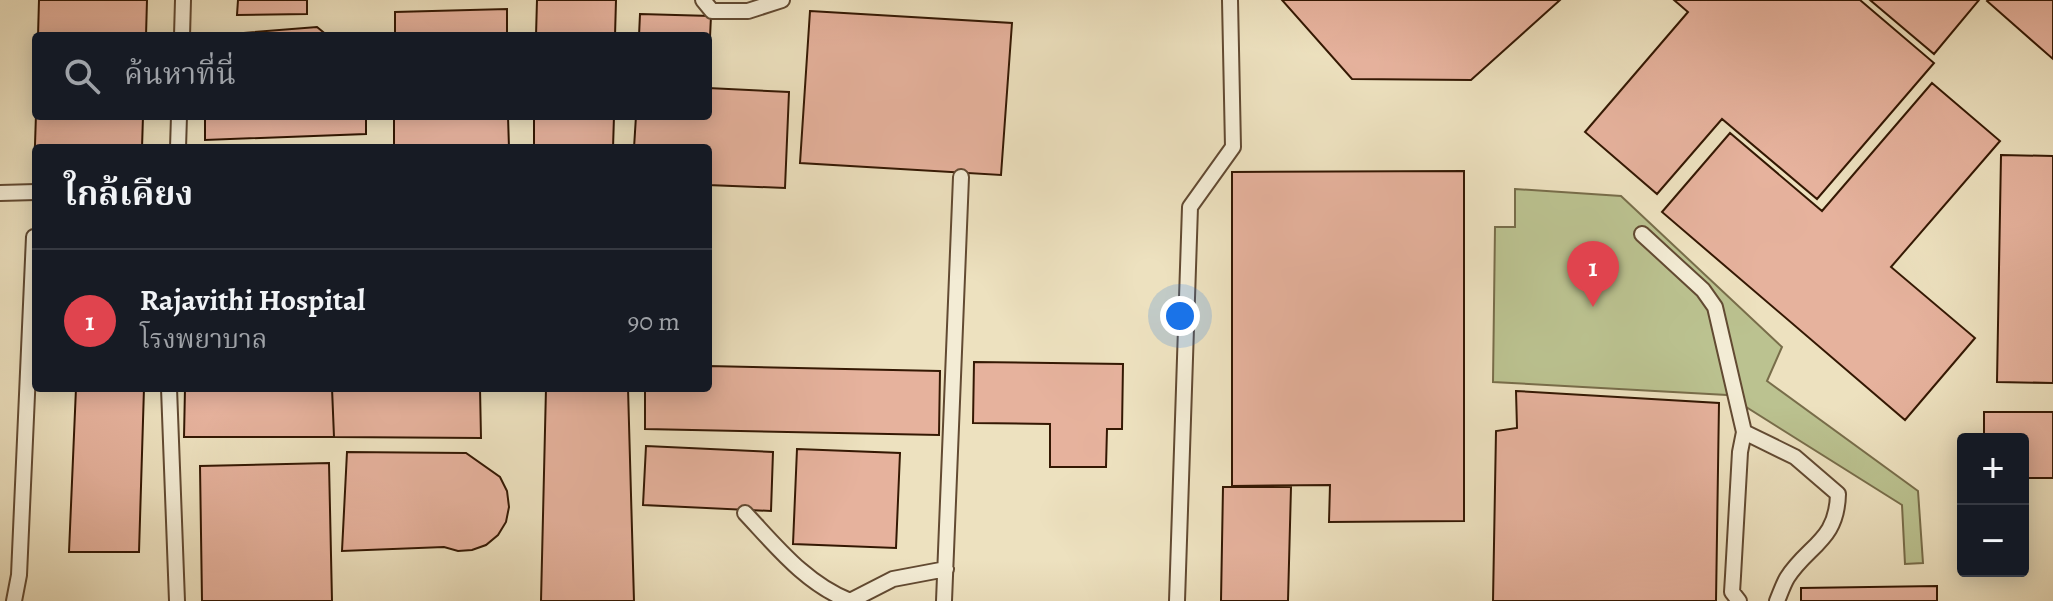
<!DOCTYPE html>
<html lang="th">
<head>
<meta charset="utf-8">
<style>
	:root { --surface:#171b24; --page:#242831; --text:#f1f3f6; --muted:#9ea1a6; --line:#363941; --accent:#0b8043 }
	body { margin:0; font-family:Alegreya,"Noto Serif Thai",serif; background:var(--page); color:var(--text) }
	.controls { position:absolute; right:24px; bottom:24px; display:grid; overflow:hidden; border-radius:8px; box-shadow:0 4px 20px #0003 }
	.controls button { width:72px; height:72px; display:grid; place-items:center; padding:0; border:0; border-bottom:2px solid var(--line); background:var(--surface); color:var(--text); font:40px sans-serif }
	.you { position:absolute; left:1180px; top:316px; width:28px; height:28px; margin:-20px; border:6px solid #fff; border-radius:50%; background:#1a73e8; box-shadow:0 0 0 12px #1a73e833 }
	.badge { display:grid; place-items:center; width:52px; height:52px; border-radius:50%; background:var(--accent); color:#fff; font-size:26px; font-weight:700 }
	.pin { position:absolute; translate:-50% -66px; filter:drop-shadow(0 2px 4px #0008) }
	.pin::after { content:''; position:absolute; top:42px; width:28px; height:24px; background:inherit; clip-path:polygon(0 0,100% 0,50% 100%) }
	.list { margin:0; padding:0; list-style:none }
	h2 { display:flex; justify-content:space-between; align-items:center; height:104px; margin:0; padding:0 32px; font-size:34px }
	h2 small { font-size:26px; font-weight:400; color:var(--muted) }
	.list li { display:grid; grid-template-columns:52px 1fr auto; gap:24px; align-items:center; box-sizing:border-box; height:144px; padding:0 32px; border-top:2px solid var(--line) }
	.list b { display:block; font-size:30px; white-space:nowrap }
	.list p { margin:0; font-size:26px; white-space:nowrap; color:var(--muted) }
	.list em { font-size:26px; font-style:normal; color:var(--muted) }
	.icon { flex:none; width:44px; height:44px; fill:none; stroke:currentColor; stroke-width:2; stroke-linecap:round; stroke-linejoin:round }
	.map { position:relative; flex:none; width:2053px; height:601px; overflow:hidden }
	.search { position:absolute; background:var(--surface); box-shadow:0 4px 20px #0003; left:32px; top:32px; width:680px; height:88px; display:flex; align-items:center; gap:20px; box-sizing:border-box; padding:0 28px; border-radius:8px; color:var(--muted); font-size:30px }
	.panel { position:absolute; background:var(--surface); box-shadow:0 4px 20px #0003; left:32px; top:144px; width:680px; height:248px; border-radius:8px }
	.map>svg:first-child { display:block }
	.green { fill:#bbc290; stroke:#786d4a; stroke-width:2 }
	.building { fill:#e6b29d; stroke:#341803; stroke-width:2 }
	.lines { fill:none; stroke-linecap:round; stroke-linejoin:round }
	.service-casing { stroke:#624a32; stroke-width:18 }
	.service { stroke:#f3ecd5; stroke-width:14 }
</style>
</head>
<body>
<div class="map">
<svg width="2053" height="601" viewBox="0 0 2053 601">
	<rect width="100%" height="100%" fill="#ede1bf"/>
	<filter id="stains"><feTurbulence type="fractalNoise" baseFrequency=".0025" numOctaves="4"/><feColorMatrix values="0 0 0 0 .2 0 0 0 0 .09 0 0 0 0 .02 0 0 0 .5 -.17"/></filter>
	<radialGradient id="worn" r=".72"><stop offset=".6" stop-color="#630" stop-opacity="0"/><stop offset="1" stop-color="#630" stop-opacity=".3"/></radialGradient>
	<path class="green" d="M1515 189 1621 196 1782 347 1767 381 1918 491 1923 563 1905 564 1902 505 1727 395 1493 382 1495 227H1515Z"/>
	<path class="building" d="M39 0H147L146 36H38Z
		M238 0H307V14L237 15Z
		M537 0H616L615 36H536Z
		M1282 0H1560L1471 80 1352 79Z
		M1674 0H1860L1934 63 1817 199 1722 119 1657 194 1585 132 1688 12Z
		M1870 0H1979L1934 54Z
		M1988 0H2053V59L1987 1Z
		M507 9V36H395V12Z
		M810 11 1012 23 1001 175 800 163Z
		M640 14 711 16 708 80V36H639Z
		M317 27 328 36H206Z
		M1932 83 2000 141 1891 267 1975 338 1905 420 1662 212 1730 133 1822 211Z
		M708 88 789 92 785 188 708 185V148H634L636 116H708Z
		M36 114 143 116 142 148H36L34 175Z
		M205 116H366V134L205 140Z
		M394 116H508L509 148H394Z
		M534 116H614L613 148H534Z
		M2001 155 2053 156V383L1997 382Z
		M1464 171V521L1329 522 1330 485 1232 486V172Z
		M974 362 1123 364 1122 429H1107L1106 467H1050V424L973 423Z
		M708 366 940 371 939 435 645 429V388H708Z
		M76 388H144L139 552H69Z
		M185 388H332L334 437H184Z
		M332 388H480L481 438 334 437Z
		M546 388H628L634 601H541Z
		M1516 391 1719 403 1716 601H1493L1496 431 1517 428Z
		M1984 412H2053V478H2023V439H1984Z
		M646 446 773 452 771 511 643 505Z
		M797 449 900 453 896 548 793 544Z
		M347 452 466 453 500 477 507 491 509 507 506 522 498 535 486 545 472 550 458 551 444 547 342 551Z
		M329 463 332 601H202L200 466Z
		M1223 487H1291L1288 601H1221Z
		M1937 586V601H1801V588Z"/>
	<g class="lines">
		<defs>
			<path id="service" d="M703 0 712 11H748L782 0
				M182 36 183 0
				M178 148 179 116
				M0 193 36 192
				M1642 234 1703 290 1715 307 1744 432
				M169 388 177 601
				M745 513C776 546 806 584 850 601
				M14 601 19 575 34 237
				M850 601 893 579 946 569
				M944 601 961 177
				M1177 601 1190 207 1233 147 1230 0
				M1739 601 1732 592 1733 576 1740 452 1744 432 1795 457 1838 494C1837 541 1808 545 1787 578 1783 585 1780 594 1777 601"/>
		</defs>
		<use href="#service" class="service-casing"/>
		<use href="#service" class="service"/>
	</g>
	<rect width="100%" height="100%" filter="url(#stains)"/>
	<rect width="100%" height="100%" fill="url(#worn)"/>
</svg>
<div class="controls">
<button>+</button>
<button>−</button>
</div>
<div class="you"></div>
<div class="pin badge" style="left:1593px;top:307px;background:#e0444e">1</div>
<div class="search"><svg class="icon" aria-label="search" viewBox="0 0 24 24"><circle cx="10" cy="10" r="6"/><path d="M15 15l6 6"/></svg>ค้นหาที่นี่</div>
<section class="panel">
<h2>ใกล้เคียง<small></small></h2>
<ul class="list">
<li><span class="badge" style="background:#e0444e">1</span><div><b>Rajavithi Hospital</b><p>โรงพยาบาล</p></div><em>90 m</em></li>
</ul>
</section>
</div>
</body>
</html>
